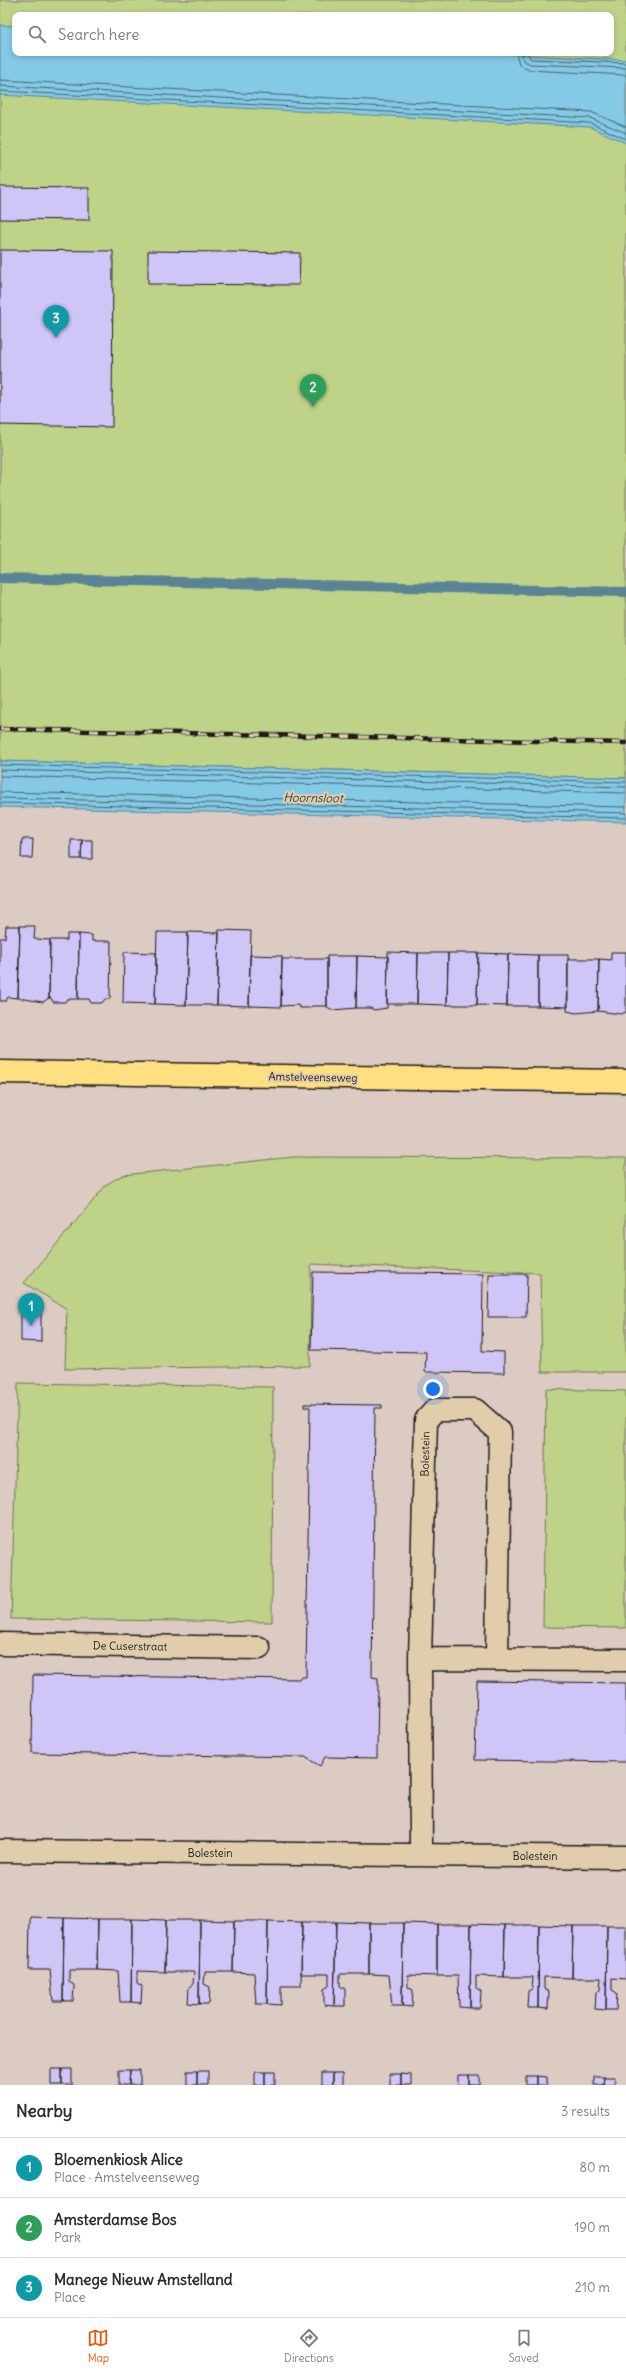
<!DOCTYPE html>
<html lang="en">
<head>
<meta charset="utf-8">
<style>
	:root { --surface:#fff; --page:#f7f7f7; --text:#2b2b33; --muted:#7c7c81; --line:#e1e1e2; --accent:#ea580c }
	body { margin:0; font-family:Delius,sans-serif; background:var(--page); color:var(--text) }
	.you { position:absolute; left:433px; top:1389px; width:14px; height:14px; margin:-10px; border:3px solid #fff; border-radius:50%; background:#1a73e8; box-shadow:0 0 0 6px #1a73e833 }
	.badge { display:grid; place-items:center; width:26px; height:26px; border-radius:50%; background:var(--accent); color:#fff; font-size:13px; font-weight:700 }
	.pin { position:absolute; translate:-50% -33px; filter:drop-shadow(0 1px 2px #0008) }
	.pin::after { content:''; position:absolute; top:21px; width:14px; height:12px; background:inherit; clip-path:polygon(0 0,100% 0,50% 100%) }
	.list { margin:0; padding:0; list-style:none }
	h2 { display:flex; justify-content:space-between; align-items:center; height:52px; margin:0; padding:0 16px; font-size:17px }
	h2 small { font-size:13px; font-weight:400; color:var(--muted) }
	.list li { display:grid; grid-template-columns:26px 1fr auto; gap:12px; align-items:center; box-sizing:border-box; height:60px; padding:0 16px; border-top:1px solid var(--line) }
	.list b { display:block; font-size:15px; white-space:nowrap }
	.list p { margin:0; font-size:13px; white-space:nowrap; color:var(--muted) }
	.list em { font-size:13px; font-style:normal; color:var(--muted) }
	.icon { flex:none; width:22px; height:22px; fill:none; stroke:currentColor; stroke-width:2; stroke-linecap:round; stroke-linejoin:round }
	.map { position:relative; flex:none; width:626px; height:2085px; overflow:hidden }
	.search { position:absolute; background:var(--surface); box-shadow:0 2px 6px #0003; left:12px; right:12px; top:12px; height:44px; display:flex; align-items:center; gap:10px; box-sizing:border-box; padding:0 14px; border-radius:8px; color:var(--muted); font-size:15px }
	.sheet { height:232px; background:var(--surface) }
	nav { display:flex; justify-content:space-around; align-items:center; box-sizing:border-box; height:56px; border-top:1px solid var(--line); background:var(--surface); font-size:11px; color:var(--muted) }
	nav a { display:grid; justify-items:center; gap:2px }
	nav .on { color:var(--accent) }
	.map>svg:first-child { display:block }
	.green { fill:#bed288; stroke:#6d7752; fill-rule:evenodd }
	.water { fill:#84cae6; stroke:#5a8495 }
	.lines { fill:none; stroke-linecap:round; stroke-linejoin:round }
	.shore { stroke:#46626d; stroke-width:1 }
	.stream { stroke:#5a8495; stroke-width:10 }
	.building { fill:#d0c5f7; stroke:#1c1c1c }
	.minor-casing { stroke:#1c1c1c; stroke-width:25 }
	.major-casing { stroke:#1c1c1c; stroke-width:25 }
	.minor { stroke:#e1cdac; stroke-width:22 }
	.major { stroke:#ffdf80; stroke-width:22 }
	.rail-casing { stroke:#1c1c1c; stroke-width:4.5 }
	.rail { stroke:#e1cdac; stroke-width:3; stroke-dasharray:9; stroke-linecap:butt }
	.labels { text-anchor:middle; stroke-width:4; stroke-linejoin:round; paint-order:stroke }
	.street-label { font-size:11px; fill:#1c1c1c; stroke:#e1cdac }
	.water-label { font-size:12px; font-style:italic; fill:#313f44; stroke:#e1cdac }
</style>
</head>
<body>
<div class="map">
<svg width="626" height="2085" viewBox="0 0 626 2085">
	<rect width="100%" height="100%" fill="#dccbc2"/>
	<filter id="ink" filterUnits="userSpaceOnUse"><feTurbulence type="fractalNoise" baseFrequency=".025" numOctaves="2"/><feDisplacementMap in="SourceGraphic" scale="8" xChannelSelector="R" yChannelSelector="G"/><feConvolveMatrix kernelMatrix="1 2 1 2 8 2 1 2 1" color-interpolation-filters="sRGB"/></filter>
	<g filter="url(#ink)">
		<path class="green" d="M0 0H626V778L0 761ZM15 15H611V53H15Z
			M293 1157 626 1158V1372H542L540 1273 311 1264 310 1366 65 1369 67 1309 24 1283 107 1184 123 1175Z
			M18 1383 273 1387 272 1622 11 1619Z
			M546 1389 626 1391V1628L543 1627Z"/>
		<path class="water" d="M0 25 15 26V53H488L626 60V143L590 127 0 95Z
			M0 761 626 778V822L0 807Z"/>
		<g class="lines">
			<path class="shore" d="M516 53 519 64 528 70 626 75
				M522 53 523 60 530 64 626 68
				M527 53 531 59 626 63
				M0 80 591 112 626 127
				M0 86 590 118 626 133
				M0 91 590 123 626 139
				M0 765 626 782
				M0 770 626 787
				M0 776 626 793
				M0 792 626 807
				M0 798 626 813
				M0 803 626 818"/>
			<path class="stream" d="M0 578 626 592"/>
		</g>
		<path class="building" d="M0 187 89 188V220L0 219Z
			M0 250 113 251 112 427 0 425Z
			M148 251 300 253 299 285 148 284Z
			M22 839H33L32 858H21Z
			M71 840H82L81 859H71Z
			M82 840H92V859H81Z
			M6 926H20L18 998 8 997 6 1001H0V938H5Z
			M20 926H35L34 939 50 940 49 998 43 1002 18 998Z
			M219 930 251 931 249 1006 217 1005Z
			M157 932H188L186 1005 155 1004Z
			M188 932 219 933 217 1005H186Z
			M67 934H79L78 999H67L65 1002H53L51 998H49L50 940H67Z
			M79 934 92 935V941H111L110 999H105L102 1003H91L89 999H78Z
			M124 952 156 953 155 1004 123 1003Z
			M388 952 418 953 417 1004H387Z
			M611 952H626V1012L621 1014 598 1011 599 959 611 960Z
			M418 953H448L447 1005 417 1004Z
			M448 953H478L477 1005H447Z
			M478 953 508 954 507 1006 477 1005Z
			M508 954 538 955V1006H507Z
			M250 955 282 956 281 1007 249 1006Z
			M538 955H568V1007L538 1006Z
			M327 956H357L356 1008 333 1010 327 1007Z
			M357 956 388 957 387 1008 374 1010 370 1008H356Z
			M282 959H327V1006H312L309 1008H300L298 1005 281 1006Z
			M568 959H599L598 1011 576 1013 567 1011Z
			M313 1272 483 1274 482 1351 504 1352V1373L425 1372 426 1352 311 1350Z
			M489 1274H527L526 1317H488Z
			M21 1310 41 1311V1342L21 1341Z
			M304 1404 382 1405V1408H375L372 1677 378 1678 377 1758 325 1757 320 1766 305 1757 32 1753 33 1675 300 1679V1677H306L310 1407H304Z
			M477 1681 626 1683V1762L475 1760Z
			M30 1917 64 1918 63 2001H53L50 1970H29Z
			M64 1918 98 1919 97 1970H69V1982L74 1985 73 2001H63Z
			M98 1919H132L131 2002H120L118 1971 97 1970Z
			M132 1919 166 1920 165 1972 137 1971V1983L142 1986 141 2003 131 2002Z
			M166 1920H200L199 2004 188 2003 189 1987 193 1984 194 1972H165Z
			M200 1920 234 1921 233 1972H205L204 1984 210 1987 209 2004H199Z
			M234 1921H268L267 2004H256L254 1973 233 1972Z
			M268 1921 302 1922 301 1986H281V2005L267 2004Z
			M302 1922H336L334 2006 324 2005V1989L329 1986V1974H301Z
			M336 1922 369 1923V1974H340V1986L345 1989V2006H334Z
			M369 1923H403L402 2006H392L389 1975 369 1974Z
			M403 1923 437 1924V1976L408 1975V1987L413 1990 412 2007 402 2006Z
			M437 1924H471L470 2008 459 2007 458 1976H437Z
			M471 1924 505 1925 504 1977 476 1976V1988L481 1991 480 2008H470Z
			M505 1925H539L538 2008H527L528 1991 532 1989 533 1977H504Z
			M539 1925 573 1926 572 1978 544 1977V1989L549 1992 548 2009 538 2008Z
			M573 1926H607L606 2010 595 2009 596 1993 600 1990 601 1978H572Z
			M607 1926H626V1979L612 1978V1990L617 1993 616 2010H606Z
			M51 2069H62V2085H51Z
			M62 2069H72V2085H62Z
			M119 2070H130L129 2085H119Z
			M130 2070H140V2085H129Z
			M187 2071H197V2085H187Z
			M197 2071H208V2085H197Z
			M255 2072H265V2085H255Z
			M265 2072H275V2085H265Z
			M322 2073H333V2085H322Z
			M333 2073H343V2085H333Z
			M390 2074H401V2085H390Z
			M401 2074 411 2075V2085H401Z
			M458 2075H469V2085H458Z
			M469 2075H479V2085H469Z
			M526 2076H537V2085H526Z
			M537 2076 547 2077V2085H537Z
			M594 2077H605L604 2085H594Z
			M605 2077H615V2085H604Z"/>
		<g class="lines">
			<defs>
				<path id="minor" d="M0 1644 259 1648
					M420 1659 626 1660
					M0 1851 626 1857
					M421 1855 420 1659 426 1420 435 1410H475L500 1432 497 1659"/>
				<path id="major" d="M0 1072 626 1081"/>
			</defs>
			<use href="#minor" class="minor-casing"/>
			<use href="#major" class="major-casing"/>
			<use href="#minor" class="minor"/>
			<use href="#major" class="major"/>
			<defs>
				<path id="rail" d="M0 729 626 743"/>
			</defs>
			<use href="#rail" class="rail-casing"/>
			<use href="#rail" class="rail"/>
		</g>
	</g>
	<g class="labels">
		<g class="street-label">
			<text transform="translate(313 1077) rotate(1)" y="4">Amstelveenseweg</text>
			<text transform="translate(425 1454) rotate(-89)" y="4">Bolestein</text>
			<text transform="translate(130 1646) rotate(1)" y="4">De Cuserstraat</text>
			<text x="210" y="1857">Bolestein</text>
			<text x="535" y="1860">Bolestein</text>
		</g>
		<g class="water-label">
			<text transform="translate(313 798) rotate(1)" y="4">Hoornsloot</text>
		</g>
	</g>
</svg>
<div class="you"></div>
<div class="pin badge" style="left:31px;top:1326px;background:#0f9aa8">1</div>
<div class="pin badge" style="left:313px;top:407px;background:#2e9e5b">2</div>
<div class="pin badge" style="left:56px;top:338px;background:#0f9aa8">3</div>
<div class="search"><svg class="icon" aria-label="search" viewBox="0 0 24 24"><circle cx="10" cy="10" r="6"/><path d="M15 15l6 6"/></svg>Search here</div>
</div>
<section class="sheet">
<h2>Nearby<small>3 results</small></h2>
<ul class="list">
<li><span class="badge" style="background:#0f9aa8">1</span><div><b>Bloemenkiosk Alice</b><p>Place · Amstelveenseweg</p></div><em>80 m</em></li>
<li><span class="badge" style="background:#2e9e5b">2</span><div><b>Amsterdamse Bos</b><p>Park</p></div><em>190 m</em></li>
<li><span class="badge" style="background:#0f9aa8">3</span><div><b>Manege Nieuw Amstelland</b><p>Place</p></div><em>210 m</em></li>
</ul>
</section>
<nav>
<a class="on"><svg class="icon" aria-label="map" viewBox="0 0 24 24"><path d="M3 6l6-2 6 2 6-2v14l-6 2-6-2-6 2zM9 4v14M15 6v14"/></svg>Map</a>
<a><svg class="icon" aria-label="directions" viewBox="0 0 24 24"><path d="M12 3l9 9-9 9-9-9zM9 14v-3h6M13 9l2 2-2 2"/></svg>Directions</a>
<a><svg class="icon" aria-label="saved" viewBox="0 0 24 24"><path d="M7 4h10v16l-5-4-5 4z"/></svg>Saved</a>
</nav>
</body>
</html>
